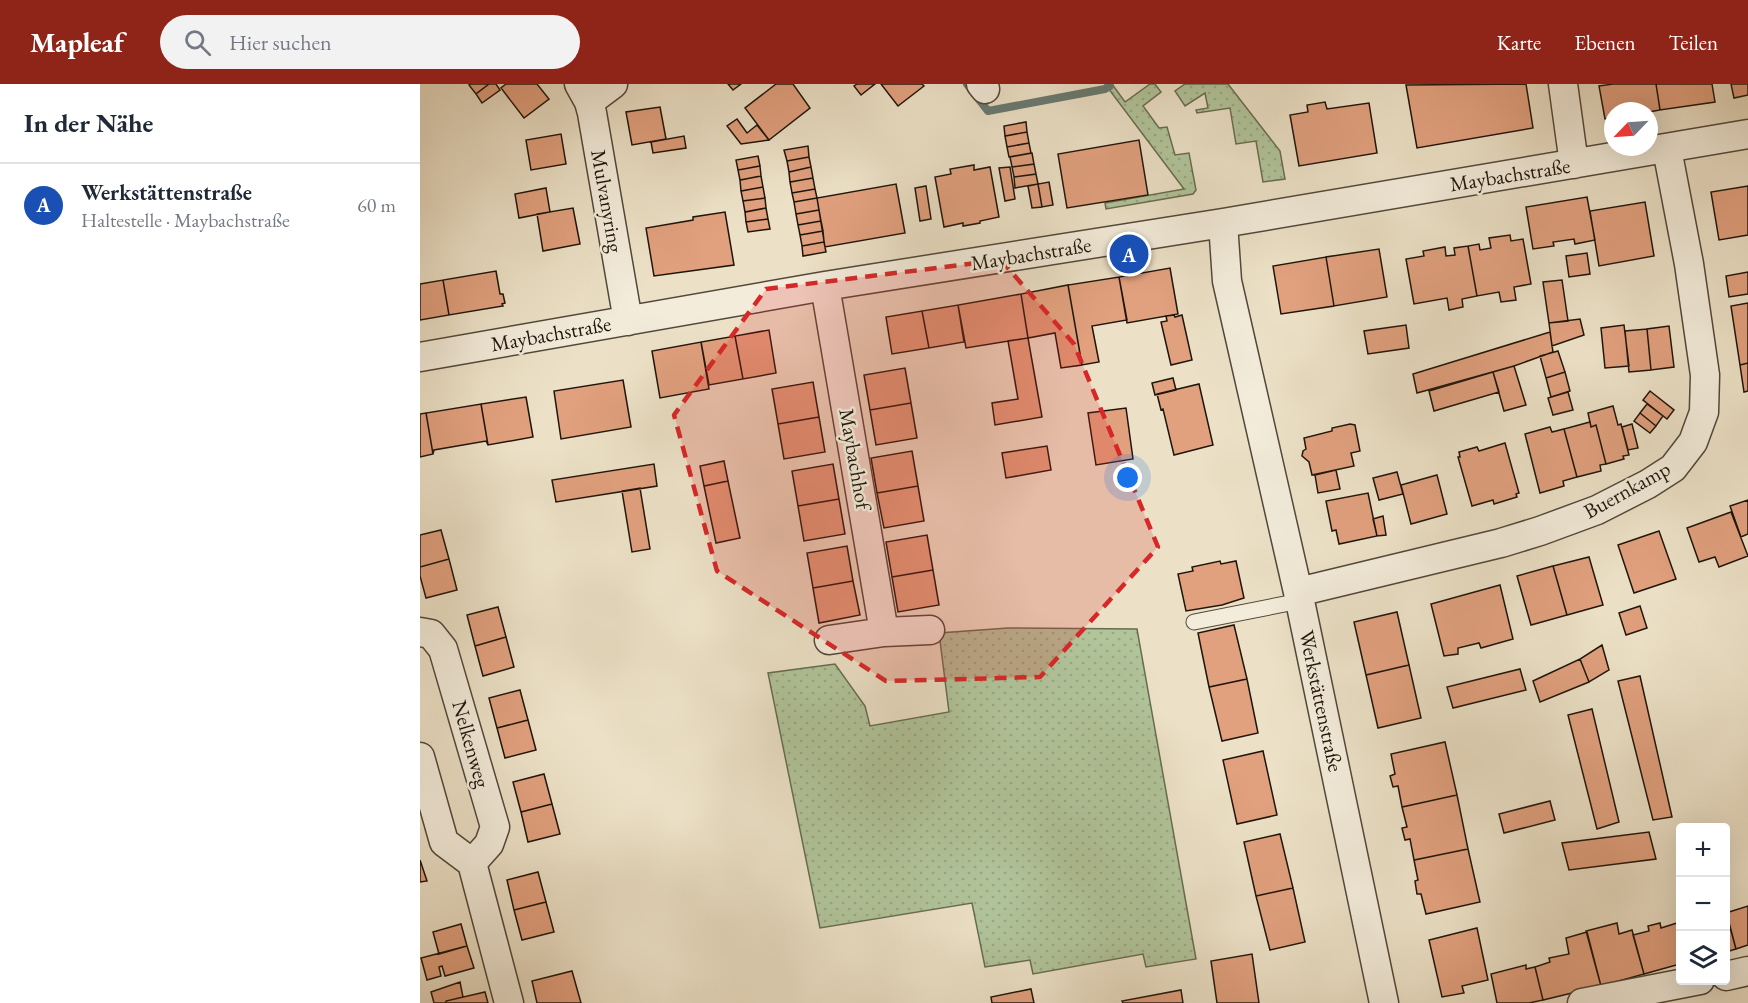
<!DOCTYPE html>
<html lang="de">
<head>
<meta charset="utf-8">
<style>
	:root { --surface:#fff; --page:#f2f2f3; --text:#1f2937; --muted:#747a83; --line:#e0e1e3; --accent:#8f2418 }
	body { margin:0; font-family:"EB Garamond",serif; background:var(--page); color:var(--text) }
	.controls { position:absolute; right:18px; bottom:18px; display:grid; overflow:hidden; border-radius:6px; box-shadow:0 6px 24px #0002 }
	.controls button { width:54px; height:54px; display:grid; place-items:center; padding:0; border:0; border-bottom:2px solid var(--line); background:var(--surface); color:var(--text); font:30px sans-serif }
	.compass { position:absolute; left:1184px; top:18px; width:54px; height:54px; border-radius:50%; background:var(--surface); box-shadow:0 6px 24px #0002; rotate:245deg }
	.you { position:absolute; left:708px; top:394px; width:21px; height:21px; margin:-15px; border:4px solid #fff; border-radius:50%; background:#1a73e8; box-shadow:0 0 0 9px #1a73e833 }
	.badge { display:grid; place-items:center; width:39px; height:39px; border-radius:50%; background:var(--accent); color:#fff; font-size:20px; font-weight:700 }
	.pin { position:absolute; translate:-50% -50%; border:3px solid #fff; box-shadow:0 2px 6px #0006 }
	.list { margin:0; padding:0; list-style:none }
	h2 { display:flex; justify-content:space-between; align-items:center; height:78px; margin:0; padding:0 24px; font-size:26px }
	h2 small { font-size:20px; font-weight:400; color:var(--muted) }
	.list li { display:grid; grid-template-columns:39px 1fr auto; gap:18px; align-items:center; box-sizing:border-box; height:84px; padding:0 24px; border-top:2px solid var(--line) }
	.list b { display:block; font-size:22px; white-space:nowrap }
	.list p { margin:0; font-size:20px; white-space:nowrap; color:var(--muted) }
	.list em { font-size:20px; font-style:normal; color:var(--muted) }
	.icon { flex:none; width:33px; height:33px; fill:none; stroke:currentColor; stroke-width:2; stroke-linecap:round; stroke-linejoin:round }
	.map { position:relative; flex:none; width:1328px; height:919px; overflow:hidden }
	header { display:flex; align-items:center; gap:36px; box-sizing:border-box; height:84px; padding:0 30px; background:var(--accent); color:#fff }
	header strong { font-size:28px }
	nav { display:flex; gap:33px; margin-inline-start:auto; font-size:21px }
	.search { width:420px; height:54px; background:var(--page); display:flex; align-items:center; gap:15px; box-sizing:border-box; padding:0 21px; border-radius:33px; color:var(--muted); font-size:22px }
	main { display:flex }
	aside { flex:1; background:var(--surface) }
	.map>svg:first-child { display:block }
	.grass { fill:url(#grass-dots); stroke:#686c52; stroke-width:1.5 }
	.lines { fill:none; stroke-linecap:round; stroke-linejoin:round }
	.stream { stroke:#687a72; stroke-width:8 }
	.building { fill:#e1a07e; stroke:#1e150b; stroke-width:1.5 }
	.service-casing { stroke:#52483a; stroke-width:17 }
	.minor-casing { stroke:#52483a; stroke-width:31 }
	.service { stroke:#f3ecdb; stroke-width:15 }
	.minor { stroke:#f3ecdb; stroke-width:28 }
	.marked { fill:#d62828; fill-opacity:0.2; stroke:#d62828; stroke-width:4.5; stroke-dasharray:12 8; stroke-linejoin:round }
	.labels { text-anchor:middle; stroke-width:5; stroke-linejoin:round; paint-order:stroke }
	.street-label { font-size:21px; fill:#1e150b; stroke:#f3ecdb }
</style>
</head>
<body>
<header>
<strong>Mapleaf</strong>
<div class="search"><svg class="icon" aria-label="search" viewBox="0 0 24 24"><circle cx="10" cy="10" r="6"/><path d="M15 15l6 6"/></svg>Hier suchen</div>
<nav><a>Karte</a><a>Ebenen</a><a>Teilen</a></nav>
</header>
<main>
<aside>
<h2>In der Nähe<small></small></h2>
<ul class="list">
<li><span class="badge" style="background:#1a4fb4">A</span><div><b>Werkstättenstraße</b><p>Haltestelle · Maybachstraße</p></div><em>60 m</em></li>
</ul>
</aside>
<div class="map">
<svg width="1328" height="919" viewBox="0 0 1328 919">
	<defs>
		<pattern id="grass-dots" width="8" height="8" patternUnits="userSpaceOnUse" patternTransform="scale(1.5)"><rect width="8" height="8" fill="#b1c49a"/><path d="M2 2h.1M6 6h.1" fill="none" stroke="#98a883" stroke-width="1.8" stroke-linecap="round"/></pattern>
	</defs>
	<rect width="100%" height="100%" fill="#ece1c7"/>
	<filter id="stains"><feTurbulence type="fractalNoise" baseFrequency=".00333" numOctaves="4"/><feColorMatrix values="0 0 0 0 .2 0 0 0 0 .09 0 0 0 0 .02 0 0 0 .5 -.17"/></filter>
	<radialGradient id="worn" r=".72"><stop offset=".6" stop-color="#630" stop-opacity="0"/><stop offset="1" stop-color="#630" stop-opacity=".3"/></radialGradient>
	<path class="grass" d="M685 0H692L705 18 730 0H735L741 8 723 22 739 44 747 43 755 71 769 69 776 106 773 110 686 125 685 119 764 105Z
		M765 0H808L860 67 865 95 843 98 836 57 816 60 810 24 777 29 776 26 788 24 785 9 765 22 755 7Z
		M588 544 717 545 776 875 726 883 723 870 613 890 610 876 565 883 552 819 400 844 348 589 415 580 445 622 450 642 529 628 519 549Z"/>
	<g class="lines">
		<path class="stream" d="M547 0 568 27 685 5 690 2 689 0"/>
	</g>
	<path class="building" d="M51 0H69L56 10 49 1Z
		M69 0H76L80 6 62 19 56 10Z
		M86 0H117L129 15 104 34 81 4Z
		M308 0H321L313 6Z
		M356 0H373L390 24 349 56 325 24Z
		M437 0H455L441 11 434 2Z
		M461 0H502L504 2 478 22Z
		M1106 0 1113 44 997 64 986 1Z
		M1193 0H1236L1240 26 1229 28 1193 27V34L1185 35 1179 2Z
		M1236 0H1292L1295 18 1240 26Z
		M1311 0H1328V11L1314 14Z
		M905 18 907 25 949 19 957 69 879 82 870 31 888 28 887 21Z
		M240 23 246 55 212 61 206 28Z
		M317 35 327 49 337 41 349 56 321 60 307 42Z
		M606 38 607 48 585 52 584 42Z
		M607 48 609 59 587 63 585 52Z
		M141 50 146 80 111 86 106 56Z
		M264 52 266 64 233 69 231 58Z
		M719 56 728 111 647 124 638 70Z
		M609 59 611 69 589 73 587 63Z
		M388 62 389 73 367 77 364 66Z
		M612 69 614 80 592 83 590 73Z
		M338 72 340 82 318 86 316 76Z
		M389 73 391 83 369 88 367 77Z
		M614 80 616 90 594 93 592 83Z
		M554 81V86L570 83 579 133 560 137V139L543 142V139L524 143 515 93 531 90 530 85Z
		M340 82 341 92 320 96 318 86Z
		M391 83 393 94 370 98 369 88Z
		M590 83 595 115 585 117 579 84Z
		M616 90 618 100 595 104 594 93Z
		M341 92 343 103 321 107 320 96Z
		M393 94 395 105 372 109 370 98Z
		M629 98 633 121 622 123 618 100Z
		M476 100 485 149 405 163 397 114Z
		M618 100 622 123 612 124 608 102Z
		M506 102 511 135 500 137 495 104Z
		M1328 102V151L1299 156 1291 108Z
		M343 103 345 114 323 117 321 107Z
		M126 104 130 128 99 134 95 110Z
		M395 105 397 114 374 118 372 109Z
		M1167 113 1175 156 1155 160 1154 155 1133 158 1134 162 1113 165 1106 123Z
		M345 114 346 124 325 128 323 117Z
		M397 114 399 126 376 130 374 118Z
		M1225 118 1234 172 1179 182 1170 127Z
		M153 124 160 160 123 167 117 130Z
		M346 124 348 135 326 138 325 128Z
		M399 126 401 137 378 141 376 130Z
		M305 128 314 181 234 192 226 144 273 136V133Z
		M348 135 350 145 328 148 326 138Z
		M401 137 403 147 380 151 378 141Z
		M403 147 404 158 382 162 380 151Z
		M1090 151 1091 157 1103 155 1111 200 1094 203 1096 216 1081 218 1079 208 1057 212 1048 162 1059 160 1060 166 1071 164 1069 154Z
		M404 158 406 168 383 172 382 162Z
		M1048 162 1057 212 1042 215 1043 223 1029 226 1027 214 994 220 986 175 1004 172 1003 167 1025 163 1026 172 1035 171 1034 164Z
		M959 165 967 213 914 222 906 173Z
		M1167 169 1170 190 1149 193 1146 172Z
		M906 173 914 222 861 230 853 182Z
		M750 184 758 230 707 239 699 193Z
		M76 187 80 210H83L85 219 82 220 83 222 29 231 23 196Z
		M1328 188V210L1309 213 1306 192Z
		M699 193 707 236 672 242 679 278 662 281 648 201Z
		M23 196 29 231 0 236V200Z
		M1142 196 1148 237 1129 239 1123 198Z
		M648 201 662 281 641 284 635 249 608 254 601 210Z
		M601 210 608 254 546 264 538 221Z
		M1328 219V279L1320 281 1311 222Z
		M538 221 544 258 509 264 502 227Z
		M502 227 509 264 472 270 466 233Z
		M754 231 755 233 762 231 772 276 751 281 741 238 747 237 746 232Z
		M1160 235 1164 251 1132 262 1129 239Z
		M986 241 989 264 948 270 944 247Z
		M1204 241 1209 282 1185 284 1181 244Z
		M1249 242 1254 283 1231 286 1227 245Z
		M1227 245 1231 286 1209 288 1205 247Z
		M349 246 356 289 323 295 315 252Z
		M1130 248 1133 268 1094 282 997 309 993 290Z
		M315 252 323 295 289 301 281 258Z
		M608 254 622 333 575 341 572 319 598 315 588 257Z
		M281 258 289 305 240 314 232 267Z
		M1138 267 1145 288 1126 294 1120 272Z
		M1328 279V307L1324 308 1320 281Z
		M1094 282 1106 321 1084 327 1073 288Z
		M485 284 491 319 450 326 444 291Z
		M1073 288 1079 308 1014 327 1009 307Z
		M1145 288 1150 307 1131 313 1126 294Z
		M753 294 756 306 735 311 732 299Z
		M203 296 211 343 141 355 134 307Z
		M393 298 399 333 358 340 352 305Z
		M779 300 793 361 754 371 743 325 741 326 737 310Z
		M1230 307 1254 326 1247 335 1223 316Z
		M1148 308 1153 326 1133 331 1128 314Z
		M106 313 113 353 68 361 61 320Z
		M491 319 497 354 456 361 450 326Z
		M61 320 68 361 66 357 14 366 13 370 6 329Z
		M1227 320 1243 332 1236 342 1220 329Z
		M1193 322 1198 341 1201 340 1209 371 1203 372 1204 375 1186 380 1176 341 1171 343 1168 329Z
		M706 324 713 375 676 381 668 329Z
		M6 329 13 370 0 373V330Z
		M1220 329 1236 342 1230 349 1214 337Z
		M399 333 405 368 364 375 358 340Z
		M1170 338 1171 343 1176 341 1186 380 1180 381 1181 387 1157 393 1144 345Z
		M930 340 935 341 940 367 931 369 934 382 892 391 889 378 882 372 883 367 886 365 884 354 912 347V344Z
		M1212 340 1218 364 1208 366 1202 343Z
		M1130 343 1132 348 1144 345 1157 393 1143 397 1144 402 1120 409 1105 350Z
		M1085 359 1099 409 1096 410 1097 413 1074 420 1073 416 1052 422 1038 373H1040L1039 368 1057 363 1059 367Z
		M627 362 631 386 586 394 582 369Z
		M492 367 498 402 457 409 451 374Z
		M304 377 308 397 284 402 280 382Z
		M234 380 237 402 136 418 132 396Z
		M413 380 419 415 378 422 372 387Z
		M916 386 920 405 898 409 895 391Z
		M977 388 983 410 959 416 953 394Z
		M1017 391 1027 430 991 440 981 401Z
		M308 397 320 454 296 459 284 402Z
		M498 402 504 437 464 444 457 409Z
		M220 404 230 465 212 468 202 407Z
		M948 409 957 452 919 460 916 446 912 447 906 417Z
		M419 415 425 450 384 457 378 422Z
		M1328 416V450L1321 453 1310 422Z
		M1311 428 1328 472 1299 483 1295 473 1279 478 1267 444Z
		M963 432 966 451 957 452 953 435Z
		M21 446 29 475 0 483V451Z
		M1239 447 1256 495 1214 509 1198 461Z
		M507 451 513 486 472 493 466 458Z
		M427 462 433 497 393 504 387 469Z
		M1169 473 1183 521 1147 531 1133 482Z
		M29 475 37 506 6 514 0 492V483Z
		M800 477 801 480 816 477 824 514 802 521 766 527 758 490 773 487 772 483Z
		M1133 482 1147 531 1111 541 1097 492Z
		M513 486 519 521 478 528 472 493Z
		M433 497 440 531 399 539 393 504Z
		M1080 501 1093 555 1061 564 1059 559 1038 564V570L1024 572 1011 520Z
		M1220 522 1227 544 1206 551 1199 529Z
		M78 523 86 553 55 562 47 531Z
		M977 528 989 581 946 591 934 538Z
		M814 541 827 595 789 603 778 549Z
		M86 553 94 583 63 592 55 562Z
		M1182 561 1189 586 1169 598 1160 575Z
		M1160 575 1169 598 1120 618 1113 597Z
		M989 581 1001 634 958 644 946 591Z
		M1100 585 1106 606 1033 624 1027 603Z
		M1220 592 1252 733 1233 736 1198 597Z
		M827 595 838 649 802 657 789 603Z
		M100 606 108 636 77 644 69 614Z
		M1172 625 1199 738 1177 745 1148 631Z
		M108 636 116 666 85 674 77 644Z
		M1025 658 1037 711 982 723 978 702 973 703 970 692 975 690 971 670Z
		M843 667 857 731 817 740 803 676Z
		M124 690 132 720 101 728 93 698Z
		M1037 711 1048 765 994 776 990 755 985 756 982 744 987 743 982 723Z
		M1130 717 1135 736 1084 749 1079 730Z
		M132 720 140 750 108 758 101 728Z
		M1229 748 1236 775 1149 786 1142 759Z
		M860 750 873 804 836 812 824 758Z
		M1048 765 1060 818 1006 830 1001 810H997L995 797 998 796 994 776Z
		M0 776 7 797 0 798Z
		M118 788 126 818 94 826 87 796Z
		M873 804 885 858 850 866 836 812Z
		M126 818 134 848 102 856 94 826Z
		M1328 822V861L1316 865 1306 829Z
		M1306 827 1316 865 1306 868Z
		M1197 839 1199 850 1212 846 1224 890 1181 902 1166 847Z
		M1240 839 1241 844 1257 839 1260 849V880L1224 890 1213 851 1229 847 1228 842Z
		M41 840 47 862 19 870 13 848Z
		M1057 844 1068 896 1042 902 1044 909 1022 913 1009 856Z
		M1167 848 1181 902 1123 916 1115 883 1130 878 1129 874 1149 870 1146 854Z
		M47 862 54 884 25 892 22 882 19 883 21 892 7 896 1 874Z
		M832 870 839 919H797L791 877Z
		M1106 881V885L1115 883 1123 916 1109 919H1077L1071 890Z
		M152 887 161 919H117L112 897Z
		M40 898 43 913 26 917V919H14L11 908Z
		M611 905 614 919H572L571 913Z
		M761 906 763 919H703L702 917Z
		M65 908 68 919H26V917Z"/>
	<g class="lines">
		<defs>
			<path id="service" d="M774 538 880 517"/>
			<path id="minor" d="M159 0 169 18 172 29 208 237
				M561 0 565 5
				M1143 0 1154 80
				M169 18 193 0
				M803 139 807 197 880 517 964 919
				M405 202 464 548 409 556
				M0 273 405 202 803 139 1328 50
				M878 508 1081 459 1120 447 1177 426 1228 400 1253 384 1273 358 1284 328 1285 291 1269 180 1247 65
				M0 548 11 550 23 565 75 743 69 760 52 779 89 919
				M464 548 510 546
				M0 673 24 758 52 779
				M1306 892 1328 887
				M1162 919 1280 896"/>
		</defs>
		<use href="#service" class="service-casing"/>
		<use href="#minor" class="minor-casing"/>
		<use href="#service" class="service"/>
		<use href="#minor" class="minor"/>
	</g>
	<path class="marked" d="M581 176 654 260 738 463 620 593 466 597 297 487 254 331 346 205Z"/>
	<g class="labels">
		<g class="street-label">
			<text transform="translate(1090 91) rotate(-9)" y="7">Maybachstraße</text>
			<text transform="translate(187 117) rotate(80)" y="7">Mulvanyring</text>
			<text transform="translate(611 170) rotate(-9)" y="7">Maybachstraße</text>
			<text transform="translate(131 250) rotate(-10)" y="7">Maybachstraße</text>
			<text transform="translate(435 375) rotate(80)" y="7">Maybachhof</text>
			<text transform="translate(1207 406) rotate(-29)" y="7">Buernkamp</text>
			<text transform="translate(901 617) rotate(78)" y="7">Werkstättenstraße</text>
			<text transform="translate(51 660) rotate(74)" y="7">Nelkenweg</text>
		</g>
	</g>
	<rect width="100%" height="100%" filter="url(#stains)"/>
	<rect width="100%" height="100%" fill="url(#worn)"/>
</svg>
<div class="controls">
<button>+</button>
<button>−</button>
<button><svg class="icon" aria-label="layers" viewBox="0 0 24 24"><path d="M12 4l9 5-9 5-9-5zM3 14l9 5 9-5"/></svg></button>
</div>
<svg class="compass" viewBox="-18 -18 36 36"><path d="M0-13l5 13h-10z" fill="#e53935"/><path d="M0 13l5-13h-10z" fill="#747a83"/></svg>
<div class="you"></div>
<div class="pin badge" style="left:709px;top:170px;background:#1a4fb4">A</div>
</div>
</main>
</body>
</html>
